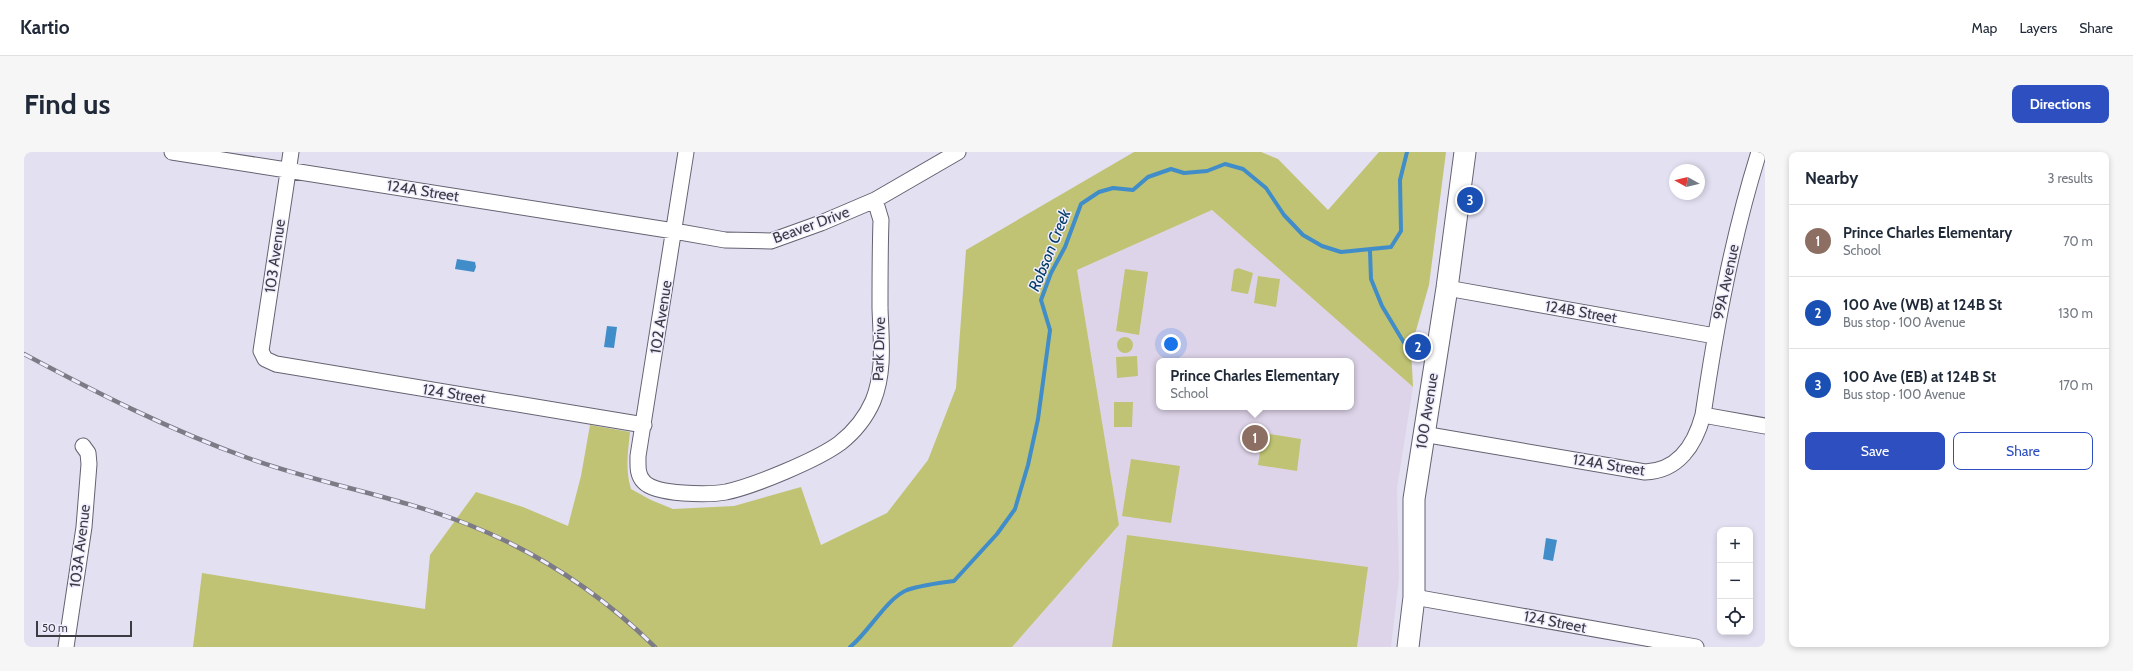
<!DOCTYPE html>
<html lang="en">
<head>
<meta charset="utf-8">
<style>
	:root { --surface:#fff; --page:#f6f6f7; --text:#1f2937; --muted:#747a83; --line:#e0e1e3; --accent:#2d4fbf }
	body { margin:0; font-family:Cabin,sans-serif; background:var(--page); color:var(--text) }
	.controls { position:absolute; right:12px; bottom:12px; display:grid; overflow:hidden; border-radius:8px; box-shadow:0 2px 6px #0003 }
	.controls button { width:36px; height:36px; display:grid; place-items:center; padding:0; border:0; border-bottom:1px solid var(--line); background:var(--surface); color:var(--text); font:20px sans-serif }
	.compass { position:absolute; left:1645px; top:12px; width:36px; height:36px; border-radius:50%; background:var(--surface); box-shadow:0 2px 6px #0003; rotate:278deg }
	.scale { position:absolute; left:12px; bottom:10px; width:96px; box-sizing:border-box; padding-left:4px; border:2px solid #3c3b42; border-top:0; font-size:11px; line-height:14px; white-space:nowrap; color:#3c3b42; -webkit-text-stroke:3px #f0edff; paint-order:stroke }
	.you { position:absolute; left:1147px; top:192px; width:14px; height:14px; margin:-10px; border:3px solid #fff; border-radius:50%; background:#1a73e8; box-shadow:0 0 0 6px #1a73e833 }
	.badge { display:grid; place-items:center; width:26px; height:26px; border-radius:50%; background:var(--accent); color:#fff; font-size:13px; font-weight:700 }
	.pin { position:absolute; translate:-50% -50%; border:2px solid #fff; box-shadow:0 1px 4px #0006 }
	.popup { position:absolute; left:1132px; top:206px; width:198px; height:52px; box-sizing:border-box; display:grid; place-content:center; border-radius:8px; background:var(--surface); filter:drop-shadow(0 1px 3px #0005); font-size:13px; white-space:nowrap; color:var(--muted) }
	.popup b { font-size:15px; color:var(--text) }
	.popup::after { content:''; position:absolute; left:50%; top:100%; margin-left:-8px; border:8px solid transparent; border-top-color:var(--surface) }
	.list { margin:0; padding:0; list-style:none }
	h2 { display:flex; justify-content:space-between; align-items:center; height:52px; margin:0; padding:0 16px; font-size:17px }
	h2 small { font-size:13px; font-weight:400; color:var(--muted) }
	.list li { display:grid; grid-template-columns:26px 1fr auto; gap:12px; align-items:center; box-sizing:border-box; height:72px; padding:0 16px; border-top:1px solid var(--line) }
	.list b { display:block; font-size:15px; white-space:nowrap }
	.list p { margin:0; font-size:13px; white-space:nowrap; color:var(--muted) }
	.list em { font-size:13px; font-style:normal; color:var(--muted) }
	.actions { display:flex; gap:8px; padding:12px 16px }
	.actions a { flex:1; padding:9px 0; border:1px solid var(--accent); border-radius:8px; text-align:center; font-size:14px; color:var(--accent) }
	.actions .main { background:var(--accent); color:#fff }
	.icon { flex:none; width:22px; height:22px; fill:none; stroke:currentColor; stroke-width:2; stroke-linecap:round; stroke-linejoin:round }
	.map { position:relative; flex:none; width:1741px; height:495px; overflow:hidden; border-radius:8px }
	header { display:flex; align-items:center; gap:24px; box-sizing:border-box; height:56px; padding:0 20px; background:var(--surface); border-bottom:1px solid var(--line) }
	header strong { font-size:19px }
	nav { display:flex; gap:22px; margin-inline-start:auto; font-size:14px }
	.intro { display:flex; align-items:center; justify-content:space-between; box-sizing:border-box; height:96px; padding:0 24px }
	h1 { margin:0; font-size:28px }
	.button { padding:10px 18px; border-radius:8px; background:var(--accent); color:#fff; font-size:14px; font-weight:700 }
	main { display:flex; gap:24px; padding:0 24px }
	aside { flex:1; background:var(--surface); border-radius:8px; box-shadow:0 2px 6px #0003 }
	.map>svg:first-child { display:block }
	.education { fill:#ded4e9; fill-rule:evenodd }
	.green { fill:#c0c373 }
	.water { fill:#408dc9 }
	.lines { fill:none; stroke-linecap:round; stroke-linejoin:round }
	.stream { stroke:#408dc9; stroke-width:4 }
	.street-casing { stroke:#656372; stroke-width:17 }
	.secondary-casing { stroke:#656372; stroke-width:23 }
	.street { stroke:#fff; stroke-width:15 }
	.secondary { stroke:#fff; stroke-width:21 }
	.rail-casing { stroke:#7c7b86; stroke-width:4.5 }
	.rail { stroke:#f0edff; stroke-width:3; stroke-dasharray:9; stroke-linecap:butt }
	.labels { text-anchor:middle; stroke-width:3; stroke-linejoin:round; paint-order:stroke }
	.street-label { font-size:15px; fill:#3c3b42; stroke:#f0edff }
	.water-label { font-size:16px; font-style:italic; fill:#003c64; stroke:#f0edff }
</style>
</head>
<body>
<header>
<strong>Kartio</strong>
<nav><a>Map</a><a>Layers</a><a>Share</a></nav>
</header>
<div class="intro"><h1>Find us</h1><a class="button">Directions</a></div>
<main>
<div class="map">
<svg width="1741" height="495" viewBox="0 0 1741 495">
	<rect width="100%" height="100%" fill="#e2e0f1"/>
	<path class="education" d="M1188 58 1389 235 1373 336 1375 426 1367 495H988L1095 373 1052 118ZM1135 209H1327V255H1135Z"/>
	<path class="green" d="M1110 0H1237L1254 7 1304 58 1355 0H1422L1405 133 1387 196 1389 235 1188 58 1053 118 1095 373 988 495H169L178 421 401 457 406 403 452 340 499 355 544 374 557 324 566 273 606 280C604 300 601 317 607 337L627 348 649 357 710 354 777 335 797 393 863 361 904 308 932 236 942 98Z
		M1214 116 1229 121 1224 142 1207 139 1210 118Z
		M1101 117 1124 120 1115 183 1092 179Z
		M1234 124 1256 127 1252 155 1230 151Z
		M1093 193a8 8 0 1 1 16 0a8 8 0 1 1-16 0Z
		M1113 204 1114 224 1093 226 1092 205Z
		M1090 250H1109L1108 275H1090Z
		M1239 281 1277 287 1273 319 1234 313Z
		M1107 307 1156 314 1147 371 1098 364Z
		M1103 383 1344 415 1333 495H1088Z"/>
	<path class="water" d="M433 107 451 110 452 115 450 120 431 117Z
		M583 174 593 175 590 196 580 195Z
		M1522 386 1533 388 1529 409 1519 407Z"/>
	<g class="lines">
		<path class="stream" d="M1346 99 1347 127 1358 154 1388 204
			M826 495C844 481 863 446 883 438 898 433 914 431 930 429L973 382 991 357 1004 313 1014 267 1026 178 1017 148 1027 121 1041 95 1057 52 1075 40 1089 36 1109 38 1124 25 1147 17 1160 21 1183 19 1201 12 1219 17 1242 36 1260 63 1279 83 1298 94 1317 100 1367 95 1377 79 1376 28 1383 0"/>
		<defs>
			<path id="street" d="M148 0 650 79 701 88 747 89 797 71 851 48
				M267 0 237 199 241 207 252 212 620 273
				M662 0 614 304C614 314 613 323 620 330 632 343 685 343 702 340 730 334 793 308 816 291 830 280 842 265 849 249 861 220 857 187 856 156 856 127 856 97 857 68L851 48 934 0
				M1423 136 1691 184
				M1679 263C1692 174 1708 86 1735 0
				M1399 282 1621 320C1654 319 1671 293 1679 263L1741 274
				M1390 445 1672 495
				M42 495 60 375 65 312 64 301 59 294"/>
			<path id="secondary" d="M1384 495 1390 445V347L1423 136 1441 0"/>
		</defs>
		<use href="#street" class="street-casing"/>
		<use href="#secondary" class="secondary-casing"/>
		<use href="#street" class="street"/>
		<use href="#secondary" class="secondary"/>
		<defs>
			<path id="rail" d="M0 202C73 241 146 278 224 306 296 332 372 344 443 372 514 400 577 442 631 495"/>
		</defs>
		<use href="#rail" class="rail-casing"/>
		<use href="#rail" class="rail"/>
	</g>
	<g class="labels">
		<g class="street-label">
			<text transform="translate(399 39) rotate(9)" y="5">124A Street</text>
			<text transform="translate(787 73) rotate(-20)" y="5">Beaver Drive</text>
			<text transform="translate(251 104) rotate(-82)" y="5">103 Avenue</text>
			<text transform="translate(1702 130) rotate(-78)" y="5">99A Avenue</text>
			<text transform="translate(1557 160) rotate(10)" y="5">124B Street</text>
			<text transform="translate(637 165) rotate(-81)" y="5">102 Avenue</text>
			<text transform="translate(855 197) rotate(-88)" y="5">Park Drive</text>
			<text transform="translate(430 242) rotate(9)" y="5">124 Street</text>
			<text transform="translate(1403 259) rotate(-81)" y="5">100 Avenue</text>
			<text transform="translate(1585 313) rotate(9)" y="5">124A Street</text>
			<text transform="translate(56 394) rotate(-83)" y="5">103A Avenue</text>
			<text transform="translate(1531 470) rotate(11)" y="5">124 Street</text>
		</g>
		<g class="water-label">
			<text transform="translate(1025 98) rotate(-68)" y="6">Robson Creek</text>
		</g>
	</g>
</svg>
<div class="controls">
<button>+</button>
<button>−</button>
<button><svg class="icon" aria-label="locate" viewBox="0 0 24 24"><circle cx="12" cy="12" r="6"/><path d="M12 2v4M12 18v4M2 12h4M18 12h4"/></svg></button>
</div>
<svg class="compass" viewBox="-18 -18 36 36"><path d="M0-13l5 13h-10z" fill="#e53935"/><path d="M0 13l5-13h-10z" fill="#747a83"/></svg>
<div class="scale">50 m</div>
<div class="you"></div>
<div class="pin badge" style="left:1231px;top:286px;background:#8d6e63">1</div>
<div class="popup"><b>Prince Charles Elementary</b>School</div>
<div class="pin badge" style="left:1394px;top:195px;background:#1a4fb4">2</div>
<div class="pin badge" style="left:1446px;top:48px;background:#1a4fb4">3</div>
</div>
<aside>
<h2>Nearby<small>3 results</small></h2>
<ul class="list">
<li><span class="badge" style="background:#8d6e63">1</span><div><b>Prince Charles Elementary</b><p>School</p></div><em>70 m</em></li>
<li><span class="badge" style="background:#1a4fb4">2</span><div><b>100 Ave (WB) at 124B St</b><p>Bus stop · 100 Avenue</p></div><em>130 m</em></li>
<li><span class="badge" style="background:#1a4fb4">3</span><div><b>100 Ave (EB) at 124B St</b><p>Bus stop · 100 Avenue</p></div><em>170 m</em></li>
</ul>
<div class="actions"><a class="main">Save</a><a>Share</a></div>
</aside>
</main>
</body>
</html>
